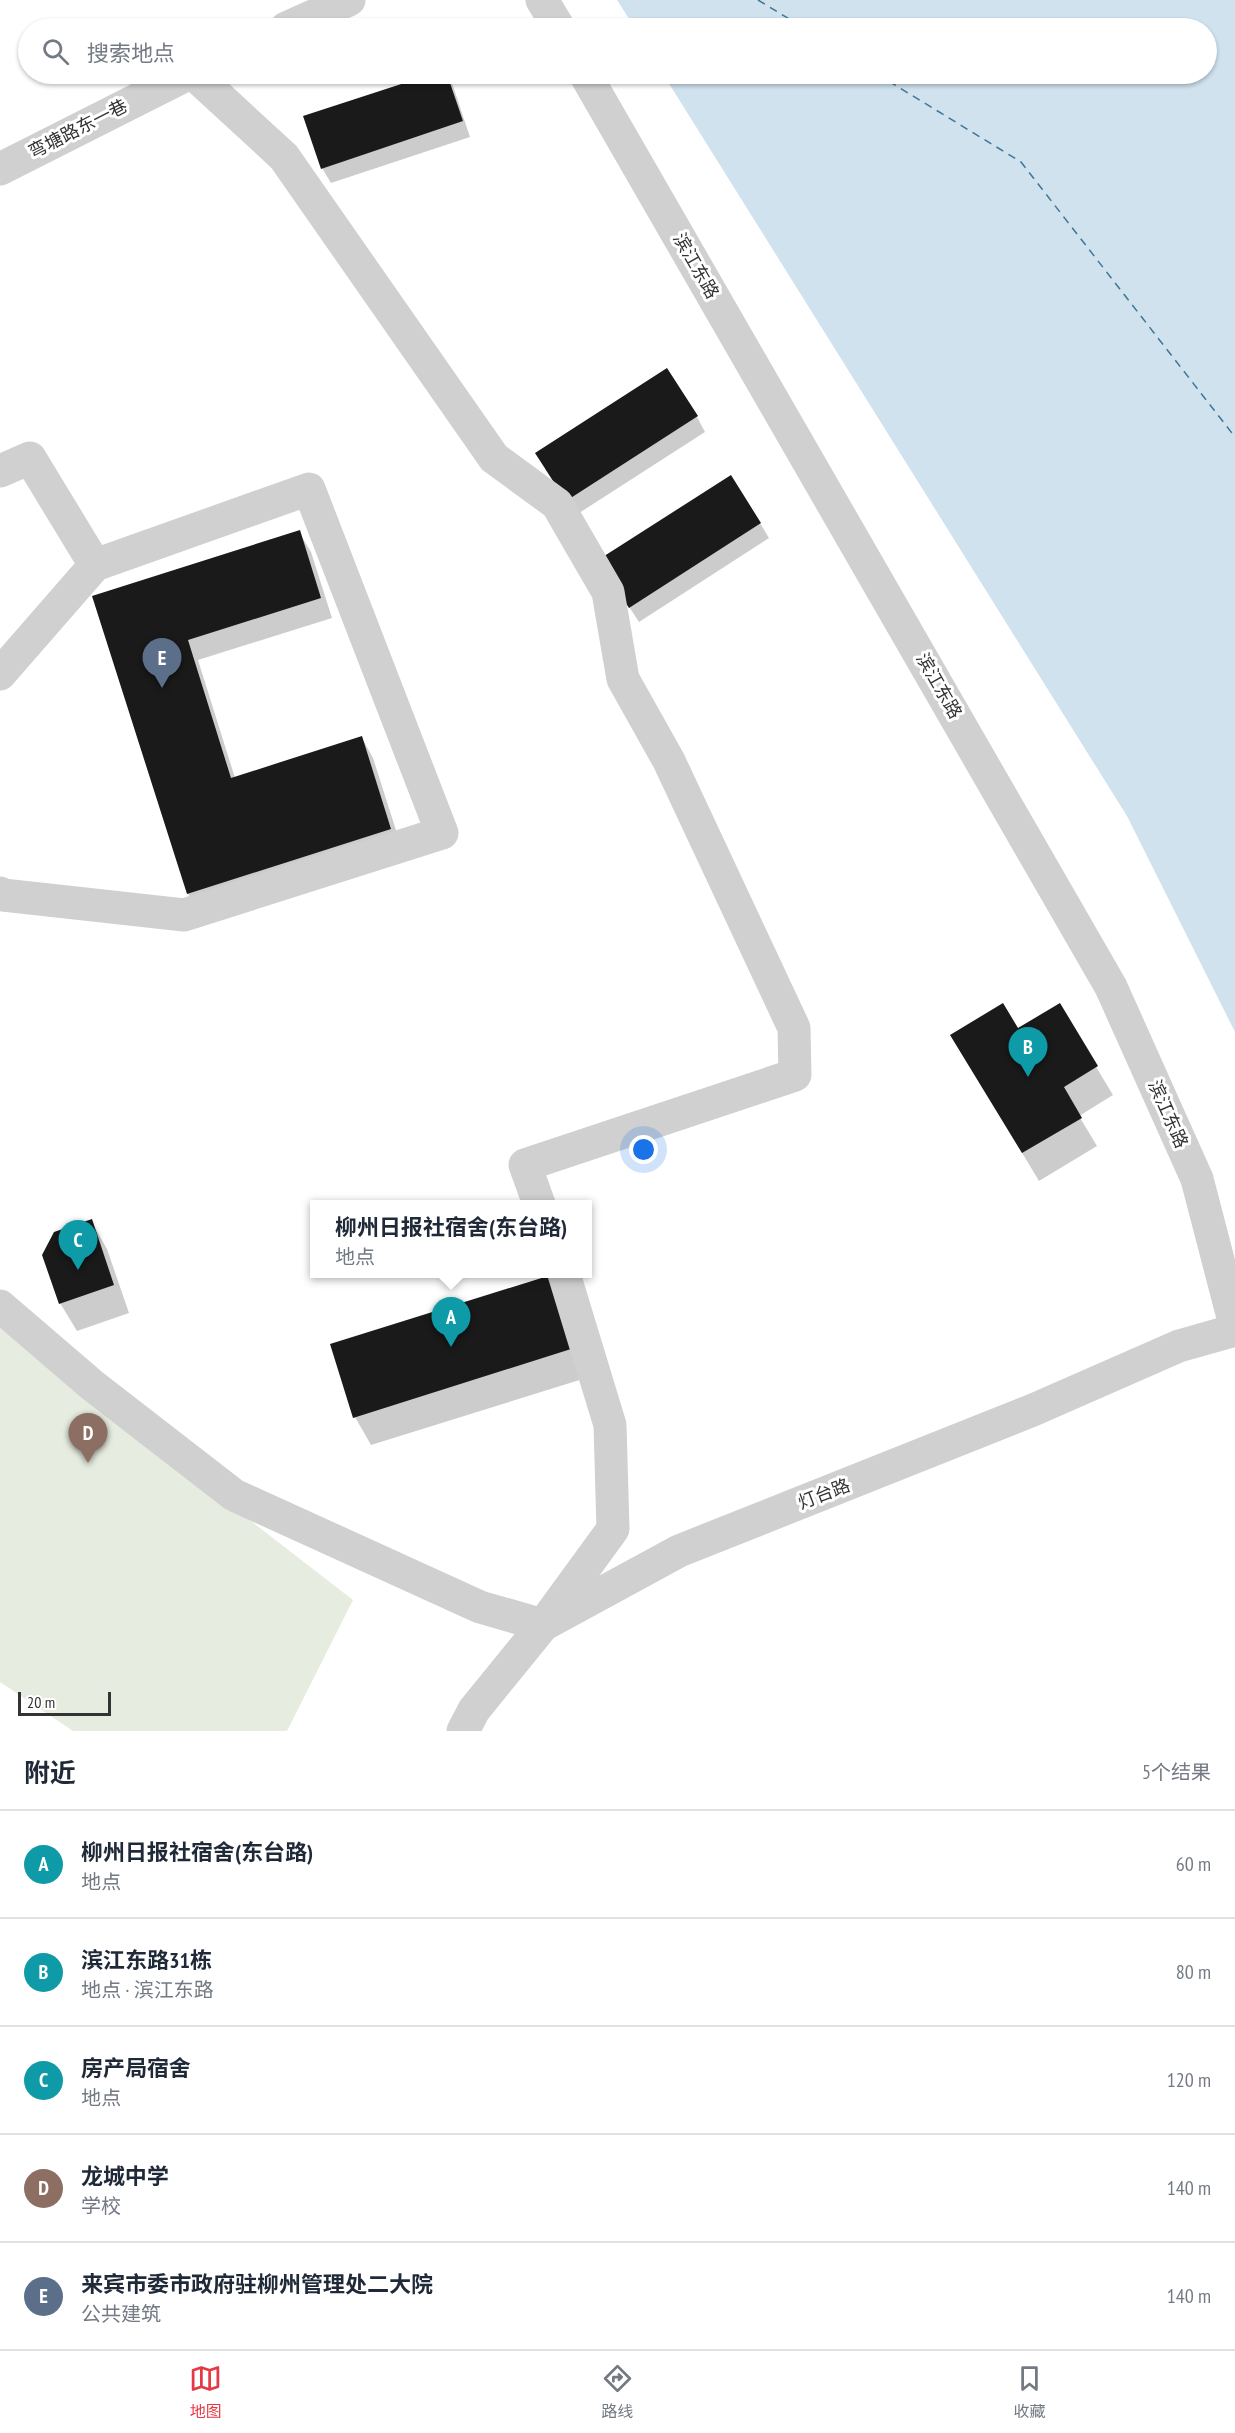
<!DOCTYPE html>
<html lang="zh">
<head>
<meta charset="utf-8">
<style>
	:root { --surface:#fff; --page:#f6f6f7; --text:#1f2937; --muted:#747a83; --line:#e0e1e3; --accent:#e63946 }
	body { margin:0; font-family:"PT Sans Narrow","Noto Sans SC",sans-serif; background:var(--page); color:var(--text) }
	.scale { position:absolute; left:18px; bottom:15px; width:93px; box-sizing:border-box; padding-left:6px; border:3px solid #333; border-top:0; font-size:16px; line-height:21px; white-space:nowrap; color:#333; -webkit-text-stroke:4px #fff; paint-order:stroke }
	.you { position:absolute; left:644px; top:1150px; width:21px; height:21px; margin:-15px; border:4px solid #fff; border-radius:50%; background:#1a73e8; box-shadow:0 0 0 9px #1a73e833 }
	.badge { display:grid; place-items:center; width:39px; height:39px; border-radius:50%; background:var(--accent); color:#fff; font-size:20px; font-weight:700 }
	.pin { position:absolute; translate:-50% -50px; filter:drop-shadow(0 2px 3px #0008) }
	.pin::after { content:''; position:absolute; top:32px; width:21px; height:18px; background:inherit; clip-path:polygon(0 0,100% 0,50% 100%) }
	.popup { position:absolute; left:310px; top:1200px; width:282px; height:78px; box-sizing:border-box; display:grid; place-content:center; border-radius:0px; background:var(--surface); filter:drop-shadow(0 2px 4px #0005); font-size:20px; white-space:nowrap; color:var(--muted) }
	.popup b { font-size:22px; color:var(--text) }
	.popup::after { content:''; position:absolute; left:50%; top:100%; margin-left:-12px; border:12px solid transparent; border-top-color:var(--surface) }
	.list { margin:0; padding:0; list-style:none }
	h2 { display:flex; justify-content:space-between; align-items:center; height:78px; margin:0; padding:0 24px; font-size:26px }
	h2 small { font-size:20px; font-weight:400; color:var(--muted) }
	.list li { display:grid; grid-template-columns:39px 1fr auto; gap:18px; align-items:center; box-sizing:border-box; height:108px; padding:0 24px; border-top:2px solid var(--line) }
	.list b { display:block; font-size:22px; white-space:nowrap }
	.list p { margin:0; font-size:20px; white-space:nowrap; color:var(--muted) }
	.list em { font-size:20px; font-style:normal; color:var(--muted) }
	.icon { flex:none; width:33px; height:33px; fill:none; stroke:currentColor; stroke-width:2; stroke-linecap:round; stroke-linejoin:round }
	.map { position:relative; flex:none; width:1235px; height:1731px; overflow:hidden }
	.search { position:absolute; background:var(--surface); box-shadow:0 2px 4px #0004; left:18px; right:18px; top:18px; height:66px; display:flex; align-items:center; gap:15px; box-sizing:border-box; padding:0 21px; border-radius:33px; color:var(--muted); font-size:22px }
	.sheet { height:618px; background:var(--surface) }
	nav { display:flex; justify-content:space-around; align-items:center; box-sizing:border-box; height:84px; border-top:2px solid var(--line); background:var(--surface); font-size:16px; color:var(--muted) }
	nav a { display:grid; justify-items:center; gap:3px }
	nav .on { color:var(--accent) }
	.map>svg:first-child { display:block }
	.garden { fill:#e6ecdf }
	.water { fill:#cfe2ee }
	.shadow { fill:#0003 }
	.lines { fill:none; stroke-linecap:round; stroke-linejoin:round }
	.ferry { stroke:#3f7597; stroke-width:1.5; stroke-dasharray:8 6; stroke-linecap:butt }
	.building { fill:#1a1a1a }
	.minor { stroke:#d0d0d0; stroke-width:33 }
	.tertiary { stroke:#d0d0d0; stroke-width:33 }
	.labels { text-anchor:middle; stroke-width:6; stroke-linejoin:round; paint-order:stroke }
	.street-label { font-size:18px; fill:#333; stroke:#fff }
</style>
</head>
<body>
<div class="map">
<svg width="1235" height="1731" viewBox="0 0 1235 1731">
	<rect width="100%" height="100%" fill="#fff"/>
	<path class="garden" d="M0 1327 353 1600 287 1731H73L0 1682Z"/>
	<path class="water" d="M617 0H1235V1032L1127 816 663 74H1206V28H635Z"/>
	<path class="shadow" d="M437 74H446L453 86 470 137 331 183 322 168 305 117Z
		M697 417 705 432 576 515 545 469Z
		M760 523 769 538 639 622 609 576Z
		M299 532 311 552 332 618 198 660 235 778 362 738 373 758 402 849 200 914 188 894 94 597Z
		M1059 1005 1113 1095 1079 1116 1097 1146 1039 1181 968 1063Z
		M91 1221 107 1249 129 1313 77 1331 60 1303Z
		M547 1278 586 1378 371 1445 355 1417Z"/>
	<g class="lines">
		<path class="ferry" d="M758 0 804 28
			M877 74 1021 162 1235 437"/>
	</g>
	<path class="building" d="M432 74H447L463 121 321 169 303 116Z
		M667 368 698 416 566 501 535 453Z
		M731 475 761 523 629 608 598 560Z
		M300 530 321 598 188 640 231 778 362 736 391 829 187 894 92 596Z
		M1003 1003 1018 1028 1060 1003 1098 1066 1064 1087 1082 1118 1022 1153 950 1035Z
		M92 1219 114 1285 59 1304 42 1255 54 1232Z
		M548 1276 571 1349 353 1418 330 1344Z"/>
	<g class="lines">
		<path class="minor" d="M286 28 349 0
			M194 74 284 157 494 458 557 504 608 592 623 679 669 761 794 1028 795 1075 525 1165 539 1204
			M0 169 188 74
			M0 471 30 458 95 565
			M0 674 95 565 309 489 442 833 184 915 3 895 0 893
			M0 1306 92 1385 234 1495 480 1607 543 1625 613 1529 610 1425 564 1274"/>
		<path class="tertiary" d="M542 0 559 28
			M585 74 1111 987 1197 1179 1235 1325
			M463 1731 474 1710 543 1625 679 1551 1033 1410 1179 1346 1235 1330"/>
	</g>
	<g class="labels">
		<g class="street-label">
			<text transform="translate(78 129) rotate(-27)" y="6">弯塘路东一巷</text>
			<text transform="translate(696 266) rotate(60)" y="6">滨江东路</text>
			<text transform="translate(939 686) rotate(60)" y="6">滨江东路</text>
			<text transform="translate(1168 1114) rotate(66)" y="6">滨江东路</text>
			<text transform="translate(824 1494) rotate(-21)" y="6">灯台路</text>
		</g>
	</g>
</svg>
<div class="scale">20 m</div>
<div class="you"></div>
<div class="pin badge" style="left:451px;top:1347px;background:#0f9aa8">A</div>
<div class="popup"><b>柳州日报社宿舍(东台路)</b>地点</div>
<div class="pin badge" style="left:1028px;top:1077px;background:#0f9aa8">B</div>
<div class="pin badge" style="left:78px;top:1270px;background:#0f9aa8">C</div>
<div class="pin badge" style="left:88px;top:1463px;background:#8d6e63">D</div>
<div class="pin badge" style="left:162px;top:688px;background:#5c6f8a">E</div>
<div class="search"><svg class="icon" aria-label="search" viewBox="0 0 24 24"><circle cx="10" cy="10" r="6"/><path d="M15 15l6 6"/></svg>搜索地点</div>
</div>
<section class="sheet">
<h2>附近<small>5个结果</small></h2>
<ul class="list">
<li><span class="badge" style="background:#0f9aa8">A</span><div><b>柳州日报社宿舍(东台路)</b><p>地点</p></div><em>60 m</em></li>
<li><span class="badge" style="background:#0f9aa8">B</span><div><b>滨江东路31栋</b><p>地点 · 滨江东路</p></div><em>80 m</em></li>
<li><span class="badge" style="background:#0f9aa8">C</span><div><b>房产局宿舍</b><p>地点</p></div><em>120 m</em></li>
<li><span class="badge" style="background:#8d6e63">D</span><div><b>龙城中学</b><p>学校</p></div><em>140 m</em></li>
<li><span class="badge" style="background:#5c6f8a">E</span><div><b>来宾市委市政府驻柳州管理处二大院</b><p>公共建筑</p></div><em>140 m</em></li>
</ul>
</section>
<nav>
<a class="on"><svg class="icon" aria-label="map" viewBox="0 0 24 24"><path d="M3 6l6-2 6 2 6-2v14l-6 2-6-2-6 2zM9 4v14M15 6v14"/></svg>地图</a>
<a><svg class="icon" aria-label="directions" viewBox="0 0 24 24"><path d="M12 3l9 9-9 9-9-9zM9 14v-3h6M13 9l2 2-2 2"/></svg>路线</a>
<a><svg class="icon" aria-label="saved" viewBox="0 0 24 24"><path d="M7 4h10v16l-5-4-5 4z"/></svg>收藏</a>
</nav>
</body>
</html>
